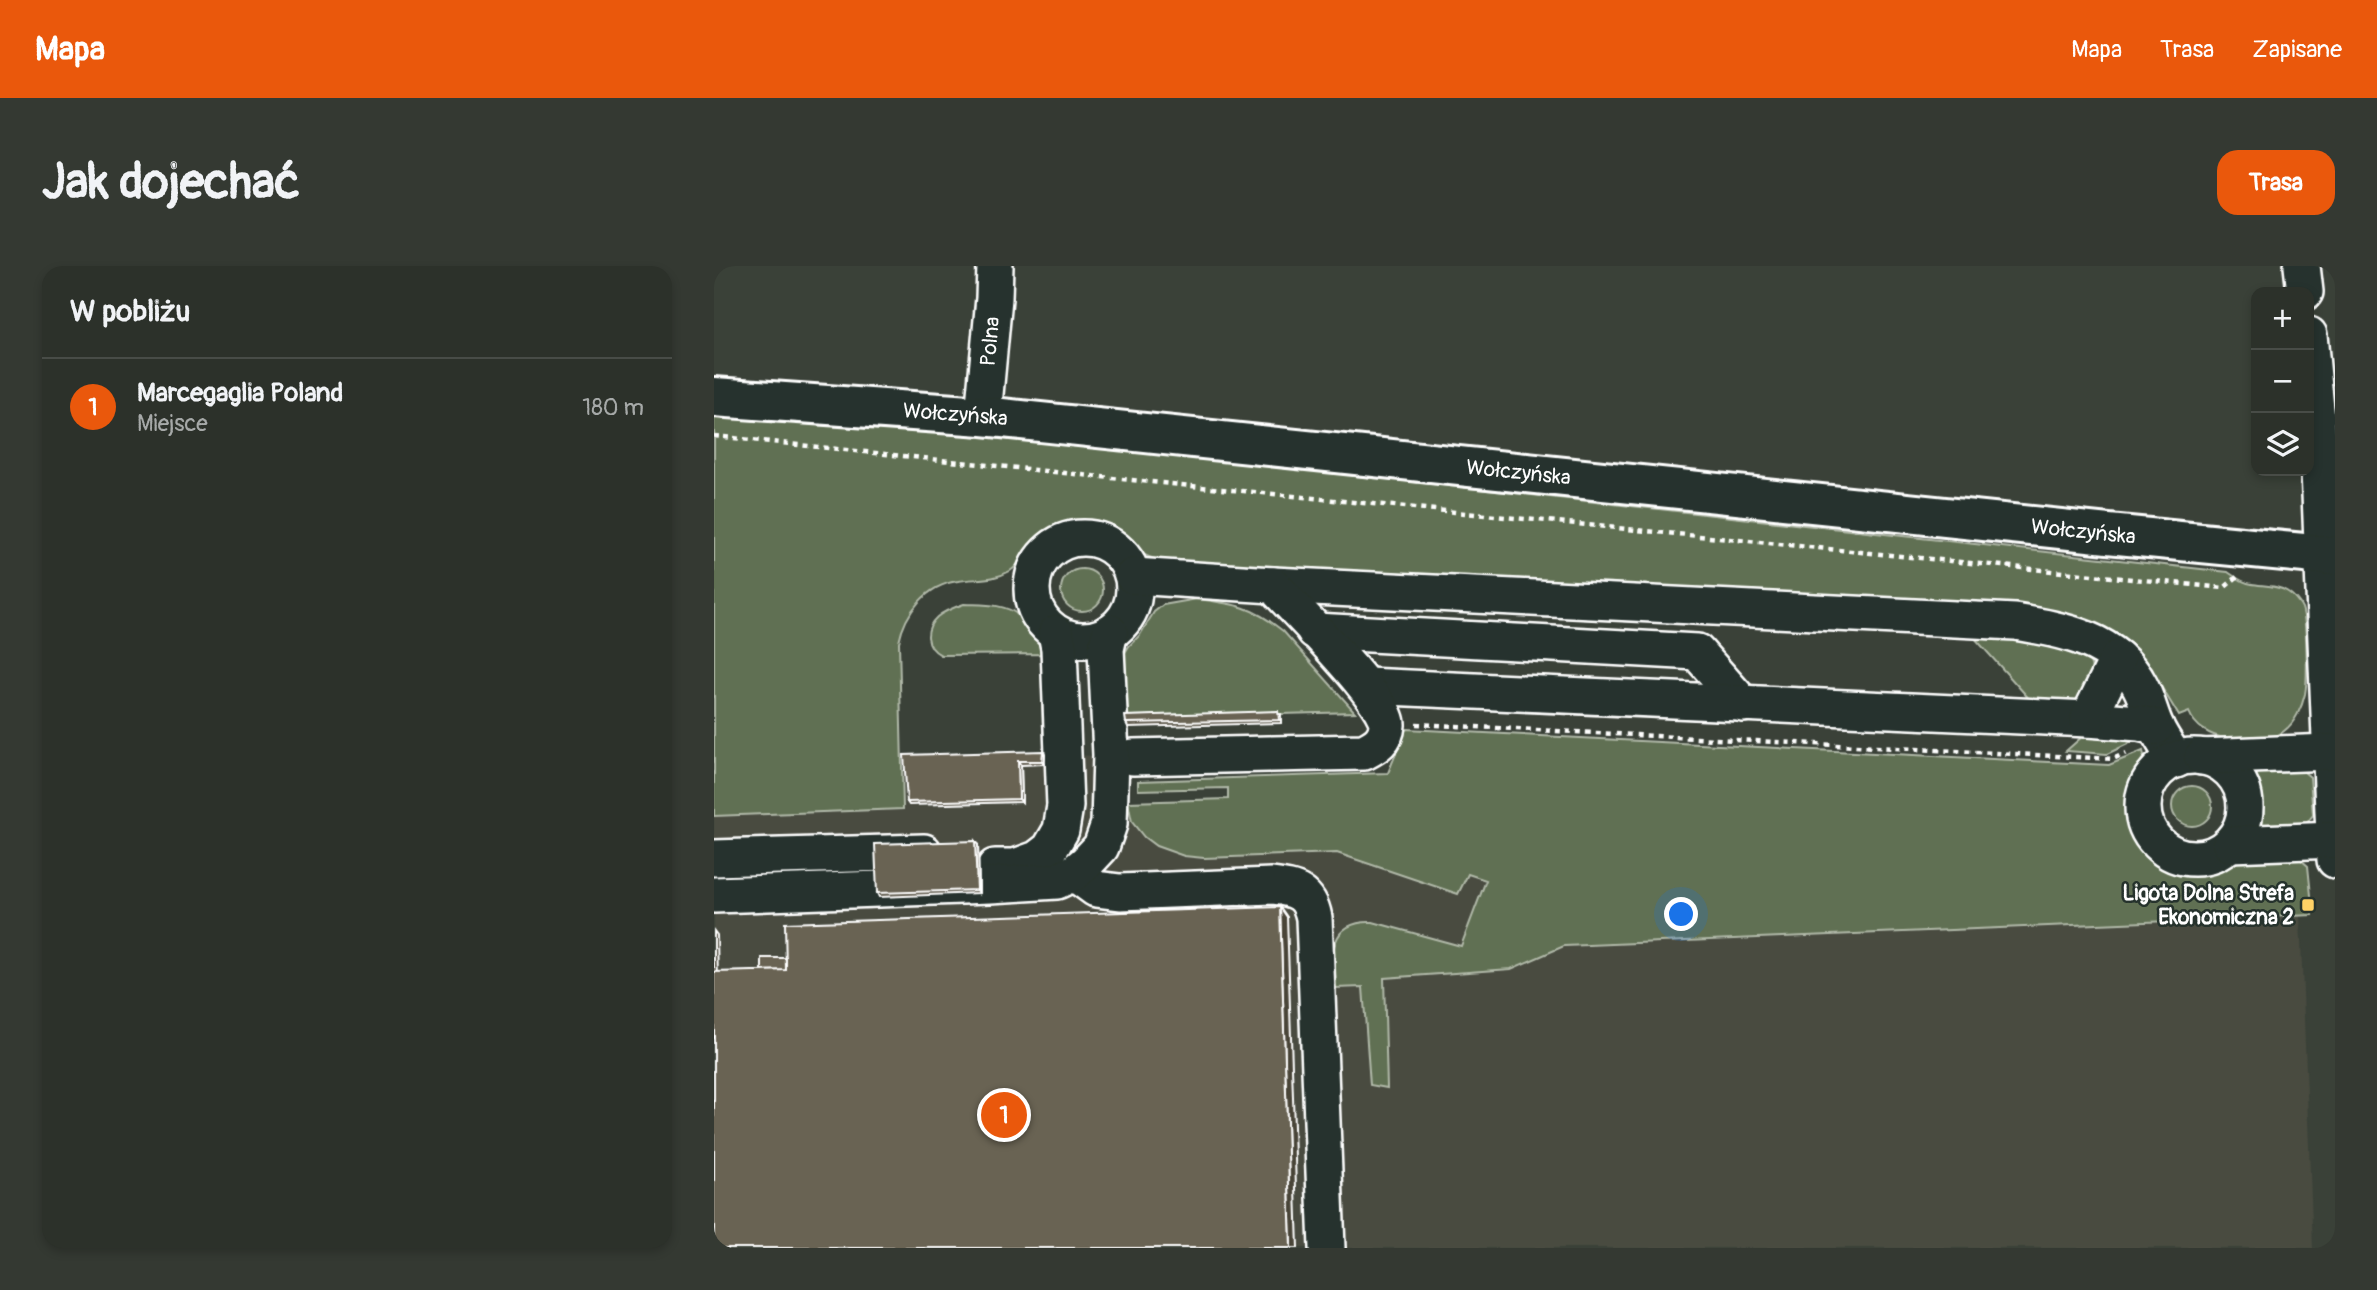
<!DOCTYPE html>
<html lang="pl">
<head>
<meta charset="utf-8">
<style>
	:root { --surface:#2c312a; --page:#343932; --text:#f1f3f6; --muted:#a6a9a8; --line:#484c47; --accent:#ea580c }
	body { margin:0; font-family:Pangolin,sans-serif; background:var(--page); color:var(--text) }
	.controls { position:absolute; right:21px; top:21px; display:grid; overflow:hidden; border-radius:14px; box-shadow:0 4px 10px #0003 }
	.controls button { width:63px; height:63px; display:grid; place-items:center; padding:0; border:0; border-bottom:2px solid var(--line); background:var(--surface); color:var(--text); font:35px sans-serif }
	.you { position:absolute; left:968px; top:649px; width:24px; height:24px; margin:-18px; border:5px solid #fff; border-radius:50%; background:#1a73e8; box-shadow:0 0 0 10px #1a73e833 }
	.badge { display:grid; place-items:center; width:46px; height:46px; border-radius:50%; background:var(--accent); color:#fff; font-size:23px; font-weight:700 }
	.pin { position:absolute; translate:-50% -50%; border:4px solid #fff; box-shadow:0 2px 7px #0006 }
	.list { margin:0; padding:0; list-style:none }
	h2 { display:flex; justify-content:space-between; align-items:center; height:91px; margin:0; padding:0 28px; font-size:30px }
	h2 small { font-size:23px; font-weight:400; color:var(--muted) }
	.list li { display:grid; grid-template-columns:46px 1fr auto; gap:21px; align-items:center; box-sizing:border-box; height:98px; padding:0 28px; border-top:2px solid var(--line) }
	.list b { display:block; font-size:26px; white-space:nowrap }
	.list p { margin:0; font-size:23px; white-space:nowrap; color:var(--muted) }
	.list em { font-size:23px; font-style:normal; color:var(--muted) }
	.icon { flex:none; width:38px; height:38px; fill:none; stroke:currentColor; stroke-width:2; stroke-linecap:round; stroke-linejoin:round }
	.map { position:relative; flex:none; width:1621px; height:982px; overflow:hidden; border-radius:21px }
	header { display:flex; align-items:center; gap:42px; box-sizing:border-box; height:98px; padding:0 35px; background:var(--accent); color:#fff }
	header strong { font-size:33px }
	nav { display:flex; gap:38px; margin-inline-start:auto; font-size:24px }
	.intro { display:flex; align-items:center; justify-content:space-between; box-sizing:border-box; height:168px; padding:0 42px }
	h1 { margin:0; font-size:49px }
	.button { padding:18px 32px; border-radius:21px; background:var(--accent); color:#fff; font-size:24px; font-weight:700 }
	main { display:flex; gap:42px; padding:0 42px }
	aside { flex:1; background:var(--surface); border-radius:21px; box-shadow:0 4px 10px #0003 }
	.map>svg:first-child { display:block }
	.built { fill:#484b40 }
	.green { fill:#607052; stroke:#b0b8a8; stroke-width:2 }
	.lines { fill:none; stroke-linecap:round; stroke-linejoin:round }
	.minor-casing { stroke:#fff; stroke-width:40 }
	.major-casing { stroke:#fff; stroke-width:44 }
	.path { stroke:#fff; stroke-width:4.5; stroke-dasharray:5 5; stroke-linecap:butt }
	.minor { stroke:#26332d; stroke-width:35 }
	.major { stroke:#26332d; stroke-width:38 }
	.wall { fill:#5a5547; stroke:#fff; stroke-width:2 }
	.shaded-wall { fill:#4a4539; stroke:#fff; stroke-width:2 }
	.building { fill:#696352; stroke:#fff; stroke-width:2 }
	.poi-dot { fill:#ffd166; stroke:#26332d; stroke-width:2.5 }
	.labels { text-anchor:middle; stroke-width:5; stroke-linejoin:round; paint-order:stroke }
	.street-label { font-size:21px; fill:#fff; stroke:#26332d }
	.poi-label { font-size:21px; font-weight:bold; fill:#fff; stroke:#26332d; text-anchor:end }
</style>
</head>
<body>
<header>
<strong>Mapa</strong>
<nav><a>Mapa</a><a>Trasa</a><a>Zapisane</a></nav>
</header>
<div class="intro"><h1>Jak dojechać</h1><a class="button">Trasa</a></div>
<main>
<aside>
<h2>W pobliżu<small></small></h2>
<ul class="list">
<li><span class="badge">1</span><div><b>Marcegaglia Poland</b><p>Miejsce</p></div><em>180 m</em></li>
</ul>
</aside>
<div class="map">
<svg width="1621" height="982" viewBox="0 0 1621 982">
	<rect width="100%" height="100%" fill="#3a4138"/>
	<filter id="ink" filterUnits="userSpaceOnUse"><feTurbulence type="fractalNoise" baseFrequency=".0143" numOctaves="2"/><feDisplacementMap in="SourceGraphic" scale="14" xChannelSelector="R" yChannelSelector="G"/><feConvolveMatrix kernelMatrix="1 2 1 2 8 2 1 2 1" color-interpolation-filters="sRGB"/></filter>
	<g filter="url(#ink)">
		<path class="built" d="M0 478 170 494 397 489 412 540 544 536 1585 624 1599 982H0Z"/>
		<path class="green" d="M0 145 76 147 1514 306C1521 311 1529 317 1538 318 1549 320 1564 319 1574 326 1579 329 1586 337 1588 342 1593 357 1594 413 1591 428 1588 441 1581 457 1570 465 1557 476 1529 474 1512 472 1496 470 1481 461 1475 446L1465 450 1439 407 1420 388 1400 374 453 297C443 294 433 291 423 285 410 277 399 262 382 260 360 257 334 265 317 280 310 288 306 299 296 305 279 315 263 312 244 315 212 319 191 347 185 376L189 543 0 550Z
			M347 324a21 21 0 1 1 42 0a21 21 0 1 1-42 0Z
			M483 333C522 338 538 340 569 365L641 446 411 452 409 390 415 380 426 369 440 346 449 339Z
			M250 338C267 339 290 337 304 349 312 357 318 366 327 374L338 465H329L327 388 227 389C211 381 210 363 223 351 230 345 241 341 250 338Z
			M1258 369C1293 372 1322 373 1355 384 1360 386 1368 387 1371 390 1387 402 1370 428 1360 438L1319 437Z
			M692 463 1395 499 1429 485 1430 490C1426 498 1420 506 1416 514 1398 552 1428 605 1471 606 1483 606 1498 605 1508 599 1511 598 1515 595 1518 594 1534 590 1560 592 1578 591L1587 594 1594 600 1599 649 850 680 797 703 670 712 673 822 656 819 649 721 621 722C616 689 615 654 659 656L747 680 772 614 754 608 744 628 623 587 490 592 470 590 442 580 430 571 418 556 414 536 514 533V522L424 524V515L674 507Z
			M1370 469 1413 472 1418 476 1393 488 1352 485Z
			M1581 503 1590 506 1596 511 1599 549 1588 563 1542 566C1537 554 1546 545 1545 532 1544 522 1538 515 1534 506Z
			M1458 540a20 20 0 1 1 40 0a20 20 0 1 1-40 0Z"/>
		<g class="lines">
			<defs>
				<g id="minor">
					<path d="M1588 0 1591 26"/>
					<path d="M1595 69 1603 154 1621 594"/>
					<path id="s1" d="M269 150 280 32 281 0"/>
					<circle cx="369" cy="323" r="51"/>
					<path d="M559 319 1301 356C1349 364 1402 373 1426 420 1433 433 1436 448 1442 461 1447 472 1455 483 1462 494"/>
					<path d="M601 365 983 386 1029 438"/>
					<path d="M652 420 1374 453 1425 457 1442 461"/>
					<path d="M1374 453 1404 392"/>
					<circle cx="1480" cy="541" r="51"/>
					<path d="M419 491 650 486C662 480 672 474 673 459 675 436 579 341 559 319L419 310"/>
					<path d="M1488 491 1616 486"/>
					<path d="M1516 578 1620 574"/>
					<path d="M0 592 210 586"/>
					<path d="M281 601H301L323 593 336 583 347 564 351 540 345 382 342 367"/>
					<path d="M360 607 382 623 406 626 558 620C582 623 595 626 600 652L613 982"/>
					<path d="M0 629 276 619 343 615 360 607 372 597 387 581 395 558 397 489 392 383 396 366"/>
				</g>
				<g id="major">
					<path id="s2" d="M0 131 269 150 1394 268 1621 290"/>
				</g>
			</defs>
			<use href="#minor" class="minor-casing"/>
			<use href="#major" class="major-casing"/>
			<path class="path" d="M0 170 407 213 1510 322 1523 311
				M702 458 1399 493 1412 487"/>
			<use href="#minor" class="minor"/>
			<use href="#major" class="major"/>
		</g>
		<path class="wall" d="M567 448V457L414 461 412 457Z
			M329 485 331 489 330 498 307 499 308 536 195 539 193 536Z
			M264 579 265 627 165 631 163 627Z"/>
		<path class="shaded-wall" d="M329 485 331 489 330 498 328 495Z
			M304 495 307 499 308 536 305 533Z
			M261 575 264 579 265 627 263 624Z
			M566 641 573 651 584 982H577Z
			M0 665 3 669 4 716 0 711Z"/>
		<path class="building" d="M564 445 565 454 412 457 411 450Z
			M329 485 328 495H304L305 533 193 536 190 489Z
			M261 575 263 624 163 627 161 578Z
			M566 641 577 982H0V706L72 704 71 657Z
			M48 692H72V704L48 705Z"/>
	</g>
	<rect class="poi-dot" x="1587" y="632" width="14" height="14" rx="3.5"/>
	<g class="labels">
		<g class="street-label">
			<text dy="7" stroke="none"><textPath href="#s1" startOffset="75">Polna</textPath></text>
			<text dy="7" stroke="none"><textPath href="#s2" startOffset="242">Wołczyńska</textPath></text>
			<text dy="7" stroke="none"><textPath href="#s2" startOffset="808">Wołczyńska</textPath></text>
			<text dy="7" stroke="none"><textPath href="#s2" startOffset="1376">Wołczyńska</textPath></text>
		</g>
		<g class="poi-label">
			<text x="1580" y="634">Ligota Dolna Strefa<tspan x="1580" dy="24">Ekonomiczna 2</tspan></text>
		</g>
	</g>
</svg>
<div class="controls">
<button>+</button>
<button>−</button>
<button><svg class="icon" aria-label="layers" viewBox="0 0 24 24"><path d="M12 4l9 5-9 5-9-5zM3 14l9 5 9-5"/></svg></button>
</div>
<div class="you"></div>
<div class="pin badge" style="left:290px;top:849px">1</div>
</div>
</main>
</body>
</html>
